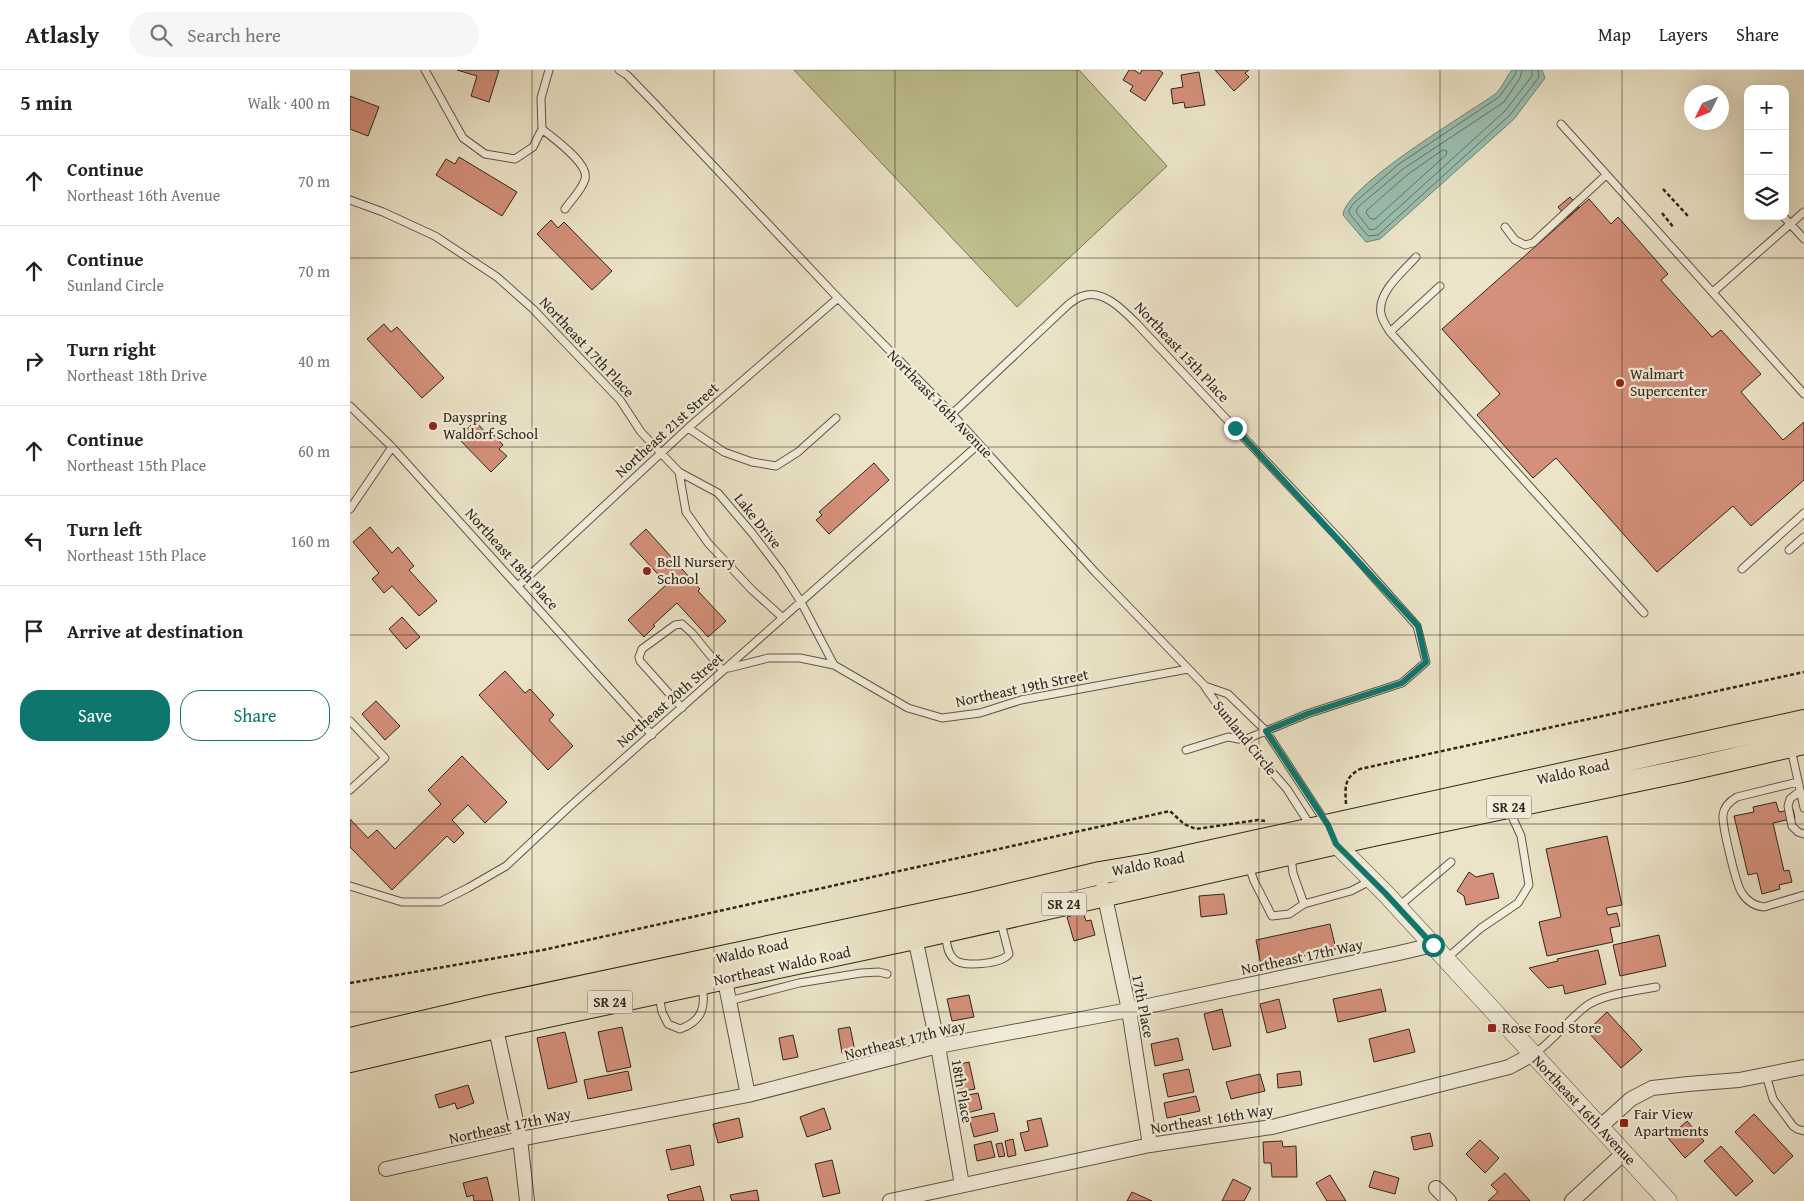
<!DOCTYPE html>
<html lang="en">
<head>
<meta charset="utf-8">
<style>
	:root { --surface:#fff; --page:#f6f6f6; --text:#222; --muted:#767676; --line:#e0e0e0; --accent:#0f766e }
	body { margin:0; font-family:"Gentium Book Plus",serif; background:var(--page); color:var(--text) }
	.controls { position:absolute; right:15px; top:15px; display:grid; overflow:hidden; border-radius:10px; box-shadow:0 5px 20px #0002 }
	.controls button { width:45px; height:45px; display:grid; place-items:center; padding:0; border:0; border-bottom:1px solid var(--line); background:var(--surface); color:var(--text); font:25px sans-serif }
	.compass { position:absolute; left:1334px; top:15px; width:45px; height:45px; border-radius:50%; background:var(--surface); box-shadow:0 5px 20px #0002; rotate:227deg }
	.stop { position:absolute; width:15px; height:15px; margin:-11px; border:4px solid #0f766e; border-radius:50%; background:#fff }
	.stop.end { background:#0f766e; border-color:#fff; box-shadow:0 1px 5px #0008 }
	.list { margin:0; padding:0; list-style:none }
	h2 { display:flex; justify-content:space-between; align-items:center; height:65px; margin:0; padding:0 20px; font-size:21px }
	h2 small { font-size:16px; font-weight:400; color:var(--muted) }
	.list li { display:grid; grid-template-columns:32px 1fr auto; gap:15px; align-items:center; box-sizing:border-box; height:90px; padding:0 20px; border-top:1px solid var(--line) }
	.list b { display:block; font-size:19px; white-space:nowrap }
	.list p { margin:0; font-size:16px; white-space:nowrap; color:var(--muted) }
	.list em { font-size:16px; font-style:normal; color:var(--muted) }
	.actions { display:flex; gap:10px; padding:15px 20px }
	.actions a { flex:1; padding:11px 0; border:1px solid var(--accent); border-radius:20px; text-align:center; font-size:18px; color:var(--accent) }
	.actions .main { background:var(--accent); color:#fff }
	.icon { flex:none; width:28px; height:28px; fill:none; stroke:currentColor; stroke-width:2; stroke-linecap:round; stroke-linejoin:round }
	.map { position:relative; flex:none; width:1454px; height:1131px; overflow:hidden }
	header { display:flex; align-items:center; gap:30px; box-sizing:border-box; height:70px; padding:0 25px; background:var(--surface); border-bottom:1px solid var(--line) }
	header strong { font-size:24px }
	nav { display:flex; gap:28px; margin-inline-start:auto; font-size:18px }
	.search { width:350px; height:45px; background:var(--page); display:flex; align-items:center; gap:12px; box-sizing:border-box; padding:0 18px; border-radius:28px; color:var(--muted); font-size:19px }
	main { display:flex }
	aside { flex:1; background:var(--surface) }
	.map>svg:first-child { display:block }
	.green { fill:#c0c190; stroke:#777456 }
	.water { fill:#9abfb0; stroke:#6f8275 }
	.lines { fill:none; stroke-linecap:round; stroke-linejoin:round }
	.shore { stroke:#647266; stroke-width:1 }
	.building { fill:#d4907a; stroke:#2e261d }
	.service-casing { stroke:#5e5648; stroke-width:9 }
	.minor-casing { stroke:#5e5648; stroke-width:16 }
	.tertiary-casing { stroke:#5e5648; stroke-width:19 }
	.trunk-casing { stroke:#2e261d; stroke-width:24 }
	.path { stroke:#2e261d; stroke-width:2.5; stroke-dasharray:4 2.5; stroke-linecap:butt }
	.service { stroke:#f3eddb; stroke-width:7 }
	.minor { stroke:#f3eddb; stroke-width:14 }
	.tertiary { stroke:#f3eddb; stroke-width:18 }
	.trunk { stroke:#ece4c8; stroke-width:22 }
	.route { stroke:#0f766e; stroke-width:6 }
	.grid { fill:none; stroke:#2e261d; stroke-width:1; stroke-opacity:0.55 }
	.poi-dot { fill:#8f2418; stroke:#f3eddb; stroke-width:2 }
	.labels { text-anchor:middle; stroke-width:4.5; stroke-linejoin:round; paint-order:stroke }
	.shield { fill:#f3eddb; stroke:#696256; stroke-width:1 }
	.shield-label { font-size:14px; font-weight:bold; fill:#2e261d }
	.street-label { font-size:15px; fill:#2e261d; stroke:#f3eddb }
	.poi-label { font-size:15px; fill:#2e261d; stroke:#f3eddb; text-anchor:start }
</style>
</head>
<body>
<header>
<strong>Atlasly</strong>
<div class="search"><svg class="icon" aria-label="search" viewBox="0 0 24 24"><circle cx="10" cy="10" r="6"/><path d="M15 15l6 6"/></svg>Search here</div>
<nav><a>Map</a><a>Layers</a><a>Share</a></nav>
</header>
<main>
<aside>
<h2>5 min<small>Walk · 400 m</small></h2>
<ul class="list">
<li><svg class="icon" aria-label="ahead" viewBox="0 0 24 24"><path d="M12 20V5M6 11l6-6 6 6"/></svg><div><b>Continue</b><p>Northeast 16th Avenue</p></div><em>70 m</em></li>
<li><svg class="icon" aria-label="ahead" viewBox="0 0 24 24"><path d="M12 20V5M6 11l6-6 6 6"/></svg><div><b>Continue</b><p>Sunland Circle</p></div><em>70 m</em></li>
<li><svg class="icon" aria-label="right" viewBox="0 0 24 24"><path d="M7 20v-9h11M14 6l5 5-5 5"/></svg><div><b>Turn right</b><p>Northeast 18th Drive</p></div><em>40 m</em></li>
<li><svg class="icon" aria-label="ahead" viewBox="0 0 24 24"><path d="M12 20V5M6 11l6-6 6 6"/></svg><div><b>Continue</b><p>Northeast 15th Place</p></div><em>60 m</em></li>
<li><svg class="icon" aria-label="left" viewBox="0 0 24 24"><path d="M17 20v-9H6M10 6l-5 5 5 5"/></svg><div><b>Turn left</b><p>Northeast 15th Place</p></div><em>160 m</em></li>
<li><svg class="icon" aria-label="arrive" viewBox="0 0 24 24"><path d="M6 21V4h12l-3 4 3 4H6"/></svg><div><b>Arrive at destination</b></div></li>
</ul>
<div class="actions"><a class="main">Save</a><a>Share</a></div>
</aside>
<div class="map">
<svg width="1454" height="1131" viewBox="0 0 1454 1131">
	<rect width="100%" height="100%" fill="#ece4c8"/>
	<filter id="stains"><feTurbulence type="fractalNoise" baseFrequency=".004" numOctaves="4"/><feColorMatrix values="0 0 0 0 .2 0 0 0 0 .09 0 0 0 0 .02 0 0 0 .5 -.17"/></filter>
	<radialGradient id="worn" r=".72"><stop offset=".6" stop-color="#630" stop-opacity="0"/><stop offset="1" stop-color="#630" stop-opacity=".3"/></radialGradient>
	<path class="green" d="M444 0H729L817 96 667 237Z"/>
	<path class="water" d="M1162 0H1192L1195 8 1164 49 1030 169 1016 172 993 145C994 117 1118 43 1144 25 1152 19 1156 7 1162 0Z"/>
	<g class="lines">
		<path class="shore" d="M1166 0 1165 5 1149 27 1049 94 1004 133 999 140V143L1018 166 1028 165 1160 45 1189 7 1188 0
			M1172 0 1170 8 1154 32 1053 99 1008 137 1006 142 1020 160 1025 159 1155 41 1182 6V0
			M1093 80 1097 81 1096 85 1025 149H1021L1016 143 1017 140 1057 105Z"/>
	</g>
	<path class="building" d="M107 0H149L139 32 121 26 127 6Z
		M779 0H784L790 4 792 0H809L813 3 795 31 780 21 783 16 773 10Z
		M865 0H899L895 3 899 7 884 21Z
		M849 2 855 35 835 38 834 32 823 34 821 19 833 17 831 5Z
		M0 26 29 37 18 66 0 59Z
		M109 87 167 122 152 146 86 105 96 89 105 94Z
		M1220 127 1229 137 1217 148 1208 137Z
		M1239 129 1261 154 1268 147 1318 204 1311 210 1362 267 1371 260 1411 304 1391 322 1433 370 1454 352V410L1401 456 1383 436 1307 502 1206 388 1183 408 1127 345 1150 324 1092 259Z
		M201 150 208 158 214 152 262 201 242 220 187 164Z
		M34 254 41 262 47 257 94 308 72 328 17 269Z
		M125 351 140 367 143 364 153 375 149 379 157 386 141 402 108 368Z
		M524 393 539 410 479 464 466 450 472 445 469 442Z
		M20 457 42 483 48 477 64 496 59 500 87 531 69 546 42 516 34 523 22 509 29 503 3 472Z
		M296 459 350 519 348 521 376 551 358 567 327 533 303 555 305 556 294 567 278 550 317 514 280 474Z
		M52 547 70 567 56 579 39 559Z
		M155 601 175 623 180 619 204 645 199 650 223 676 198 700 129 625Z
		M26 631 50 656 35 670 12 644Z
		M112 686 157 732 135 753 118 735 102 750 114 763 104 773 97 766 42 820 0 777V749L18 768 27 760 45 779 91 734 78 720Z
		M1426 732 1429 742 1443 739 1445 748 1423 753 1434 801 1439 800 1442 812 1429 815 1430 819 1412 824 1407 803 1398 805 1384 746 1404 742 1403 737Z
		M1257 766 1272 835 1256 838 1258 845 1267 843 1270 856 1260 858 1263 872 1197 886 1189 852 1211 847 1196 779Z
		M1119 802 1126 807 1143 803 1149 828 1116 835 1114 826 1107 821Z
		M874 824 877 844 851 847 849 826Z
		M733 842 736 851 741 850 745 865 724 871 717 847Z
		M980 854 986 879 911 895 906 870Z
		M1309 865 1316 896 1270 906 1263 875Z
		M1248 880 1256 914 1215 924 1213 915 1198 918 1179 898 1208 891 1207 889Z
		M1031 919 1036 941 988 952 983 929Z
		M619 925 624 947 602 951 597 929Z
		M929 929 936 958 917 963 910 934Z
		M872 939 881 976 863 980 854 944Z
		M1257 942 1292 980 1271 998 1237 961Z
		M272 957 281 997 257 1002 248 962Z
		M500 957 505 981 492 983 488 959Z
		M1059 959 1065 982 1024 992 1019 969Z
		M215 962 227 1012 198 1019 187 968Z
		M443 965 448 987 433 990 429 968Z
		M828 968 833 990 805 996 801 974Z
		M619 992 625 1019 608 1022 602 996Z
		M839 999 844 1022 818 1027 813 1004Z
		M278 1001 282 1020 238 1029 234 1010Z
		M950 1001 952 1015 928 1018 927 1004Z
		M910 1004 915 1021 881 1029 876 1012Z
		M118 1015 124 1033 107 1039 105 1033 89 1038 85 1025Z
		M628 1023 632 1039 617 1043 613 1026Z
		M846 1026 850 1041 817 1048 814 1033Z
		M474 1038 481 1059 457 1067 450 1047Z
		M644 1043 648 1061 624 1067 619 1048Z
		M1404 1044 1443 1086 1424 1104 1385 1062Z
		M389 1048 393 1067 368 1073 363 1054Z
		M691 1048 698 1076 675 1081 670 1063 679 1061 677 1051Z
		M1337 1051 1354 1071 1335 1088 1318 1068Z
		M1080 1063 1083 1076 1064 1080 1061 1067Z
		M663 1069 666 1085 658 1087 655 1071Z
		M1130 1070 1149 1088 1135 1103 1116 1084Z
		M641 1071 645 1087 627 1091 624 1075Z
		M932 1071 933 1077 946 1076 947 1107H922L921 1093H914L913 1072Z
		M652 1073 655 1086 649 1087 646 1074Z
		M340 1075 344 1095 321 1100 316 1080Z
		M1371 1076 1403 1111 1386 1126 1354 1091Z
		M482 1090 490 1123 473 1127 465 1094Z
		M1024 1101 1049 1108 1045 1124 1019 1117Z
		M1155 1103 1180 1131H1138L1148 1122 1141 1115Z
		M980 1105 996 1131H977L966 1113Z
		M137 1107 143 1131H124L123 1125 117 1127 113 1113Z
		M883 1109 901 1118 894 1131H872Z
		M350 1116 354 1131H319L317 1125Z
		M407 1120 409 1131H382L380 1125Z
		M782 1122 802 1131H777Z"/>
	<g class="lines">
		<defs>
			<path id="service" d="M75 0 113 68 135 84 165 89 183 77 192 59 191 28 199 0
				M269 0 277 5 307 36 488 228 602 344 745 502 855 616 878 624 916 661 976 753
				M1211 54 1454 324
				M192 59C203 68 240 94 235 109 232 120 221 130 215 139
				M0 130 33 142 85 166 147 207 183 239 270 330 291 362 329 402 336 442 358 473 402 520 433 548
				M1433 146 1454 169
				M1155 157 1165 170 1175 175 1183 173 1256 105
				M1066 187C1053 202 1027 222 1031 244 1032 250 1037 257 1040 262L1294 543
				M1363 222 1454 142
				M1040 262 1090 216
				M0 336 42 377 302 665
				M602 344 719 234C723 231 728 227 733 226 753 218 775 242 787 254L994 474 1067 556 1076 592 1052 613 957 644 894 670
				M338 358 374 382 402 392 426 396 448 382 486 348
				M329 402 368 423 402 463 431 501 451 532 484 595
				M0 439 42 377
				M1439 480 1454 467
				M1392 499 1454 443
				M168 516 338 358 488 228
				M379 598 418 588H450L484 595 558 638 592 648 630 643 671 630 838 599
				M855 617 874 644 902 679 937 719 960 755
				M332 638 290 591 289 587 292 579 325 555 332 554 342 563 373 601
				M0 651 35 688 0 720
				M1441 679 1454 738
				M836 680 878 667 894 670
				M1448 712 1387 727C1380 731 1374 736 1373 745 1372 755 1386 815 1392 823 1397 831 1405 836 1414 837L1454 825
				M1450 721 1440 729 1438 736 1442 756 1448 762 1454 764
				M941 787 943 803 954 834 1001 821 1022 810
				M899 796 904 811 922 846 939 844 954 834
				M0 816 52 832H90L118 818 156 796 218 738 629 374
				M1048 837 1101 792
				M595 864C597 873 597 883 604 889 612 898 652 894 659 884L651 853
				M1096 889 1131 858 1168 833 1179 815 1171 766 1159 740
				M309 926 312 942 318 954 330 959C352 951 356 938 352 915
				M379 931 449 913 511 903 529 902 537 904
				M1184 984C1203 971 1217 951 1235 937 1251 924 1286 921 1306 917
				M1416 1005 1423 1029 1443 1056 1447 1059 1454 1061"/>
			<path id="minor" d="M753 818 779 940 800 1075
				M564 863 588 976 612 1115
				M373 901 398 1025
				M144 950 170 1069 177 1131
				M1250 1057 1281 1029 1302 1018 1338 1014 1389 1010 1454 997
				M36 1099 170 1069 398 1025 588 976 779 940 1049 883 1083 875
				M1086 1118 1099 1131
				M540 1131 800 1075 922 1057 1159 997 1183 984
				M1222 1131 1274 1083"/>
			<path id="tertiary" d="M976 768 986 774 1036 824 1318 1131"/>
			<path id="trunk" d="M0 969 141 936 625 833 750 803 803 794 1454 651
				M0 991 146 957 565 868 1023 765 1332 701 1454 673"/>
		</defs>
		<use href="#service" class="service-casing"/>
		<use href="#minor" class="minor-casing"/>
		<use href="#tertiary" class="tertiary-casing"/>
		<use href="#trunk" class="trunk-casing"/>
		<path class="path" d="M1313 119 1338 146
			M1312 143 1324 158
			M996 734C995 716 994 708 1010 699L1454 602
			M0 913 193 880 820 741 834 754 846 759 908 750 915 751"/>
		<use href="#service" class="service"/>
		<use href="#minor" class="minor"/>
		<use href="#tertiary" class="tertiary"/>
		<use href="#trunk" class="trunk"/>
	</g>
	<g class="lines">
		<path class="route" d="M885 358 1068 556 1076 592 1052 613 957 644 916 661 978 755 986 774 1036 824 1083 875"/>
	</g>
	<path class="grid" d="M182 0V1131M364 0V1131M545 0V1131M727 0V1131M909 0V1131M1090 0V1131M1272 0V1131M0 188H1454M0 377H1454M0 565H1454M0 754H1454M0 942H1454"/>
	<g class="poi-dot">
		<circle cx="1270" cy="313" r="5"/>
		<circle cx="83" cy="356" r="5"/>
		<circle cx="297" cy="501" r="5"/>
		<rect x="1137" y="953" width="10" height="10" rx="2.5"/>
		<rect x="1269" y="1048" width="10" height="10" rx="2.5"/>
	</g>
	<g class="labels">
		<g class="shield">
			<rect x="1136.5" y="725.5" width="45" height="23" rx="4"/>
			<rect x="691.5" y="822.5" width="45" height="23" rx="4"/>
			<rect x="237.5" y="920.5" width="45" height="23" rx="4"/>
		</g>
		<g class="shield-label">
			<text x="1159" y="742">SR 24</text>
			<text x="714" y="839">SR 24</text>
			<text x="260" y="937">SR 24</text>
		</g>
		<g class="street-label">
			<text transform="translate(237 277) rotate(47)" y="5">Northeast 17th Place</text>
			<text transform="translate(832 282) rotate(47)" y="5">Northeast 15th Place</text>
			<text transform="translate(590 334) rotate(46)" y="5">Northeast 16th Avenue</text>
			<text transform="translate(317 360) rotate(-42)" y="5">Northeast 21st Street</text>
			<text transform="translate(408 451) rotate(51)" y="5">Lake Drive</text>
			<text transform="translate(162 489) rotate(48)" y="5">Northeast 18th Place</text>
			<text transform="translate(672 618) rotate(-12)" y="5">Northeast 19th Street</text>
			<text transform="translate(320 630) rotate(-41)" y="5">Northeast 20th Street</text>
			<text transform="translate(895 668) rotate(51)" y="5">Sunland Circle</text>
			<text transform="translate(1223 702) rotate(-12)" y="5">Waldo Road</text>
			<text transform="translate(798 794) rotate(-11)" y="5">Waldo Road</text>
			<text transform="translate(402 881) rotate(-12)" y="5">Waldo Road</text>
			<text transform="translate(952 887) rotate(-12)" y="5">Northeast 17th Way</text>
			<text transform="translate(432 896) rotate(-12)" y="5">Northeast Waldo Road</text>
			<text transform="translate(793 936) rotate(79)" y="5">17th Place</text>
			<text transform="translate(555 970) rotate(-14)" y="5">Northeast 17th Way</text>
			<text transform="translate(612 1021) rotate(80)" y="5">18th Place</text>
			<text transform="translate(1234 1040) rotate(47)" y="5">Northeast 16th Avenue</text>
			<text transform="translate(862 1049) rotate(-9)" y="5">Northeast 16th Way</text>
			<text transform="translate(160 1056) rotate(-12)" y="5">Northeast 17th Way</text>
		</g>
		<g class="poi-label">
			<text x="1280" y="309">Walmart<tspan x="1280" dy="17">Supercenter</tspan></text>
			<text x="93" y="352">Dayspring<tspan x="93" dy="17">Waldorf School</tspan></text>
			<text x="307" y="497">Bell Nursery<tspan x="307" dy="17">School</tspan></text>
			<text x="1152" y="963">Rose Food Store</text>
			<text x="1284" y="1049">Fair View<tspan x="1284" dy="17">Apartments</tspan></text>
		</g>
	</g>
	<rect width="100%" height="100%" filter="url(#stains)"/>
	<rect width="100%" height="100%" fill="url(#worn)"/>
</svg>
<div class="controls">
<button>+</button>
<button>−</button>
<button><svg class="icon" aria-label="layers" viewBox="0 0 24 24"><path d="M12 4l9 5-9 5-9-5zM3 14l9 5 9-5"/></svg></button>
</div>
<svg class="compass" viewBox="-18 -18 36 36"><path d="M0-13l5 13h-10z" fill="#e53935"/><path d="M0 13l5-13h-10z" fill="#767676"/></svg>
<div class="stop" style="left:1083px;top:875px"></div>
<div class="stop end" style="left:885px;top:358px"></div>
</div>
</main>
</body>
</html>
